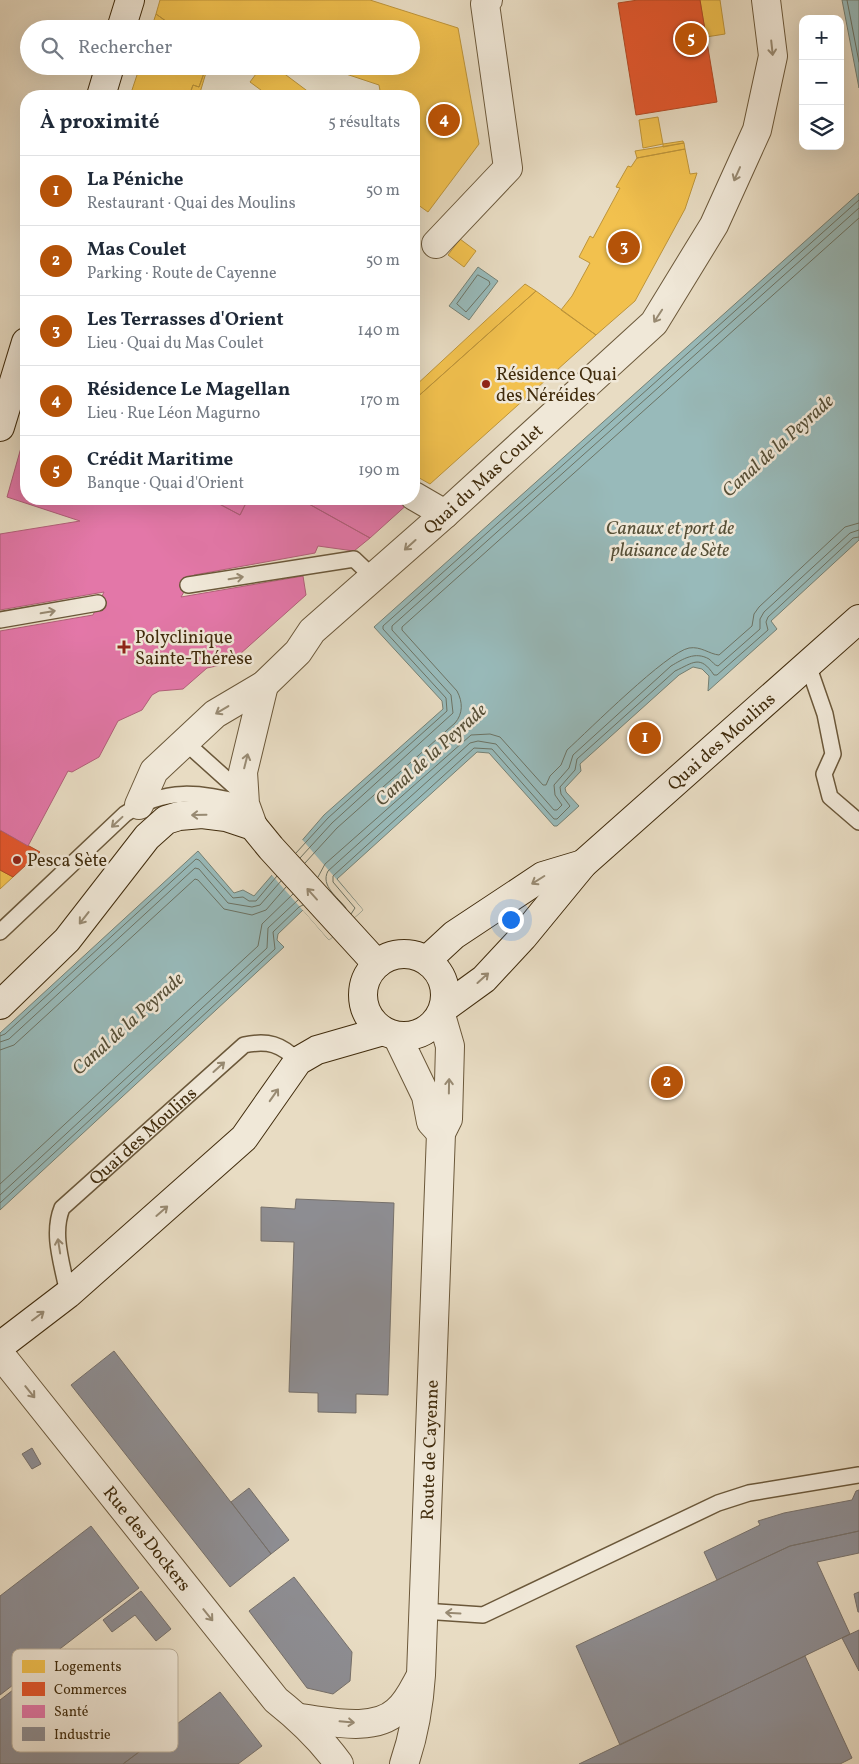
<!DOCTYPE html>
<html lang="fr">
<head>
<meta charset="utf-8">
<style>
	:root { --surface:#fff; --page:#f6f6f7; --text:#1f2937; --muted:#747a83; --line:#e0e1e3; --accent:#b45309 }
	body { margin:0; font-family:Vollkorn,serif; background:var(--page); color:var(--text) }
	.controls { position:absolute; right:15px; top:15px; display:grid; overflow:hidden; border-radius:10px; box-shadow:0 5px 20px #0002 }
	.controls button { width:45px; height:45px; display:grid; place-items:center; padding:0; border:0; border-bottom:1px solid var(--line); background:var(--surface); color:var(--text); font:25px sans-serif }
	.you { position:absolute; left:510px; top:919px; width:18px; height:18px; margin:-12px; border:4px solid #fff; border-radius:50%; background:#1a73e8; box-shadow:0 0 0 8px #1a73e833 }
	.badge { display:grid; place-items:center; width:32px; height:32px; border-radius:50%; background:var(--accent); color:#fff; font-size:16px; font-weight:700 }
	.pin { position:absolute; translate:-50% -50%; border:2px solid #fff; box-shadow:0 1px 5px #0006 }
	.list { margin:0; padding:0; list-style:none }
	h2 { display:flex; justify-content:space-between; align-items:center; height:65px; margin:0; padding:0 20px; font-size:21px }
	h2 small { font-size:16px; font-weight:400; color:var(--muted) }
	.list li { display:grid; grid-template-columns:32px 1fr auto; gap:15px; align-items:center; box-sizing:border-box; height:70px; padding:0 20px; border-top:1px solid var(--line) }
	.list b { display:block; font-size:19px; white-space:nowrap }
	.list p { margin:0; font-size:16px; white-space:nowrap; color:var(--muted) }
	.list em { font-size:16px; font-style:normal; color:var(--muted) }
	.icon { flex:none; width:28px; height:28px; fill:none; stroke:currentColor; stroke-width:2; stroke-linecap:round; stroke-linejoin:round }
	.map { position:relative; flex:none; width:859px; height:1764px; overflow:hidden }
	.search { position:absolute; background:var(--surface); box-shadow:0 5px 20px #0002; left:20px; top:20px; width:400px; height:55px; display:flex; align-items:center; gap:12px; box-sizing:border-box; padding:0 18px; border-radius:28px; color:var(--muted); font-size:19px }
	.panel { position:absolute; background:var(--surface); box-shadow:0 5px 20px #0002; left:20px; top:90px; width:400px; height:415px; border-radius:20px }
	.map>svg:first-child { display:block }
	.water { fill:#98baba; stroke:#758175 }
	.pier { fill:#e8dcc3 }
	.homes { fill:#f2c14e; stroke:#bd943a }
	.shops { fill:#e4572e; stroke:#b34a24 }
	.health { fill:#e377a8; stroke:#b2607a }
	.industry { fill:#8d8d92; stroke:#76706a }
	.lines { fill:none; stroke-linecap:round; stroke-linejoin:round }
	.shore { stroke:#6c7364; stroke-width:1 }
	.service-casing { stroke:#6b583a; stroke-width:18 }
	.minor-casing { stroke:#6b583a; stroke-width:30 }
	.tertiary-casing { stroke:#6b583a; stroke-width:30 }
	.secondary-casing { stroke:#412c0d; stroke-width:30 }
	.service { stroke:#f0e8d8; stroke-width:15 }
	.minor { stroke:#f0e8d8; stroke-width:28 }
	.tertiary { stroke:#f0e8d8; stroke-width:28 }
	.secondary { stroke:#f0e8d8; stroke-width:28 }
	.oneway { stroke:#988a72 }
	.poi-dot { fill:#8f2418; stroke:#f0e8d8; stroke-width:2 }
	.labels { text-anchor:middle; stroke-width:5; stroke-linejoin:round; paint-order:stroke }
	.poi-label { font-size:18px; fill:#412c0d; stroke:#f0e8d8; text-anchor:start }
	.street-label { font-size:18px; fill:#412c0d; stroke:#f0e8d8 }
	.water-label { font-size:19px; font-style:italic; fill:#575038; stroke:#f0e8d8 }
	.key { fill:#f0e8d8; stroke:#bcb09b; stroke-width:1 }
	.key-label { font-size:14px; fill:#412c0d }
</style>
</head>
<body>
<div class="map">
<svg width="859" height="1764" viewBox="0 0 859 1764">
	<rect width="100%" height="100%" fill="#e8dcc3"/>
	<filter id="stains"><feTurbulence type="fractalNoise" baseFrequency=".004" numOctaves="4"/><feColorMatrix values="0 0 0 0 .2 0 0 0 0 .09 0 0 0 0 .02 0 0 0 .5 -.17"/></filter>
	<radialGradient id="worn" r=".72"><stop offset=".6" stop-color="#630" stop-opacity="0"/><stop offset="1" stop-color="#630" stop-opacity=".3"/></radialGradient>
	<path class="water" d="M842 0H859V88Z
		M859 193V540L771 621 777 629 708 691 709 676 702 669 693 667 679 675 580 764 581 771 565 788 566 792 579 806 557 826H554L489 753 477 752 337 879 363 910 329 940 303 910 278 934 277 940 284 947 0 1210V1033L198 851 234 893 243 890 254 896 324 815 443 709 442 701 374 627Z
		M478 267 498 281 469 320 449 306Z"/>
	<path class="pier" d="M300 837 363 910 329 940 270 873Z"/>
	<path class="homes" d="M160 0H370L458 28 479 144 428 212 414 202V96H381L379 85 322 66H411V29H177L156 14Z
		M700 0H720L725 34 706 37Z
		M156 14 177 29H151Z
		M140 66H198L204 73 199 87 193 85 189 96H130Z
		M198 66H208L199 96H189L193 85 199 87 204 73Z
		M262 66H274L314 96H269L250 82Z
		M658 117 663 144 643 148 639 120Z
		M683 141 684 143 663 147V144Z
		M684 143 685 149 637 158 635 151Z
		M685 149 690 174 697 173 685 209 635 301 596 335 561 310 572 296 590 263 579 257 590 236 593 238 620 188 616 187 628 166 631 167 637 158Z
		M460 239 476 251 464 267 448 255Z
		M525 284 536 291 414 400V387Z
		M536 291 596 335 430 484 414 475V400Z
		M0 870 13 877 0 889Z"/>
	<path class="shops" d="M638 0H700L717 102 636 115 618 3Z
		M0 830 40 852 13 877 0 870Z"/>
	<path class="health" d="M26 430V499H210L240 515 248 499H300L370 538 354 551 318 546 315 553 194 575 181 597 303 576 306 595 230 663 207 668 183 689 159 691 152 695 142 710 118 721 99 757 72 772 68 771 28 846 0 830V631L93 615 104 592 0 610V534L80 521 7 497Z
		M210 499H248L240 515Z
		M300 499H406L410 502 370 538Z"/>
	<path class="industry" d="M296 1199 394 1203 388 1395 356 1394V1413L318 1412V1393L289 1392 294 1242 261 1241V1207L295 1209Z
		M114 1351 271 1554 230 1587 71 1385Z
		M32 1448 41 1464 32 1469 22 1454Z
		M249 1488 289 1540 271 1554 231 1502Z
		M859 1490V1531L790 1546 717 1580 704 1552 760 1525 758 1521 784 1513 852 1500 856 1491Z
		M91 1526 139 1588 0 1695V1596Z
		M859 1531V1553L817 1562 850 1634 620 1745 576 1646 790 1546Z
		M294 1577 352 1652 350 1681 333 1694 307 1688 249 1611Z
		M141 1591 171 1629 156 1641 135 1615 112 1632 103 1620Z
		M859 1592V1612H858L854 1594Z
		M859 1630V1671L842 1638Z
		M66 1649 140 1751 123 1764H0V1700Z
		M805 1656 852 1758 840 1764H579Z
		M220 1692 262 1746 238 1764H123Z"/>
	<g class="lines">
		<path class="shore" d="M847 0 859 62
			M478 275 489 281 490 284 466 312 457 304Z
			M296 853 328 818 447 711 446 698 383 629V626L859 200
			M300 858 332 823 453 713 451 695 392 630V626L859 208
			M305 863 337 828 455 723C463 714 463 702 457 691L402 630V627L859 218
			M318 877 325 864 471 735 490 734 500 737 543 785H546L550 776 561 765 567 750C589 730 667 652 689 648 701 646 709 654 719 655L752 626 754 614 759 607 845 527 859 523
			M346 908C338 897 320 886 328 871L470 743 478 741 496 744 554 810H557L562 805 555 795 554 785 569 768 573 755 671 666C683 659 695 651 709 659 713 662 714 665 718 666L760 629V619L764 612 850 533 859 530
			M351 914 355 908 333 882V876L474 748 492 749 554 819H557L570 806 561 794 560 787 575 770 577 759 675 671C693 663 700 654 714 675H717L768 630 766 622 768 617 853 538 859 537
			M0 1036 5 1034 196 859 199 860 233 898 243 897 249 901H256L277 876
			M0 1042 9 1039 195 868 199 869 228 903 252 907 260 905 281 881
			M0 1050 14 1045 195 879 198 880 224 909 252 915 266 910 286 887
			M0 1184 258 946 262 924 293 894
			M0 1195 267 948 268 928 298 900
			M0 1203 275 949 273 932 299 907 303 905"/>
		<defs>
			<g id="service">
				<path d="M188 585 354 559 374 578"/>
				<path d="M0 620 98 603"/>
				<path d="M808 665 825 714 833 754 824 774 830 797 859 822"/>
				<path d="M185 742 244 795"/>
				<path d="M0 932 125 814C165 787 201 792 245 804"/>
				<path id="s1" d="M68 1294C63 1266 51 1235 62 1208L244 1045C268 1040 281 1044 298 1061"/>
				<path d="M423 1611 483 1615 718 1503 749 1493 859 1475"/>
			</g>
			<path id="minor" d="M436 244 508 168 485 4 488 0
				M414 496 445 514"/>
			<g id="tertiary">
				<path id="s2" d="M139 805 154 771 215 714 264 685 298 652 312 631 445 514 654 323 714 225 757 130 773 56 766 0"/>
				<path d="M253 826 245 804 243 772 264 685"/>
				<path d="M397 1036 426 1096 431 1122 441 1133"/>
				<path id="s3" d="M0 1354 276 1700C300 1719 321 1739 339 1764"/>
				<path d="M298 1718C328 1721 373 1733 397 1711 407 1703 413 1690 419 1679"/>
				<path id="s4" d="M404 1764C414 1735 419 1706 421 1675L441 1133 448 1119 450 1046 441 1015"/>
			</g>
			<g id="secondary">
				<path d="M121 29 130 0"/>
				<path d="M101 96 110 66"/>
				<path d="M0 427 26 342"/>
				<circle cx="404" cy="995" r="41"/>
				<path d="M427 960 454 935 543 876 583 864"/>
				<path d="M0 1005 67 940 147 837 166 820 179 816 202 814 226 817 253 826 271 848 377 964"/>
				<path id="s5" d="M444 1008 484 979 523 937 583 864 859 619"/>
				<path d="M0 1346 68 1294 244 1138 298 1061 317 1050 383 1031"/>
			</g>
		</defs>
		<use href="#service" class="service-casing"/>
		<use href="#minor" class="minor-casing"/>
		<use href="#tertiary" class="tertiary-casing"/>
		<use href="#secondary" class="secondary-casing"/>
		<use href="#service" class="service"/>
		<use href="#minor" class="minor"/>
		<use href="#tertiary" class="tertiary"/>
		<use href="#secondary" class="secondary"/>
	</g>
	<defs><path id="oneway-shaft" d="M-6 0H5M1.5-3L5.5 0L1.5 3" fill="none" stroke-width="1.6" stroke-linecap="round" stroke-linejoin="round" transform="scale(1.25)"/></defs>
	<g class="oneway">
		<use href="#oneway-shaft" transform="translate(772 48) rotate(84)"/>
		<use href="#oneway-shaft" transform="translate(737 174) rotate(114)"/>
		<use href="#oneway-shaft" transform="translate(658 316) rotate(123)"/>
		<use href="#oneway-shaft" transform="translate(410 545) rotate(138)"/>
		<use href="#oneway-shaft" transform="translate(236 578) rotate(-9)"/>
		<use href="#oneway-shaft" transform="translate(48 612) rotate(-10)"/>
		<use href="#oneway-shaft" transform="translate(222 710) rotate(149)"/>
		<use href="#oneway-shaft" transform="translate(246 761) rotate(-76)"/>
		<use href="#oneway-shaft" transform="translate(199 815) rotate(179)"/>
		<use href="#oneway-shaft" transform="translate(117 822) rotate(137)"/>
		<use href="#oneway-shaft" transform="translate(538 880) rotate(148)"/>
		<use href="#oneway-shaft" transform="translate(312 894) rotate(-132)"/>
		<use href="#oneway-shaft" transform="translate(84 918) rotate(128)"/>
		<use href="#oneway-shaft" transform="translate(483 978) rotate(-42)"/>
		<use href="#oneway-shaft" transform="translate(219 1067) rotate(-42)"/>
		<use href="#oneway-shaft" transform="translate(449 1086) rotate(-89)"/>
		<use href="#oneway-shaft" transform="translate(274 1095) rotate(-55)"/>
		<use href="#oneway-shaft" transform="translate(162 1211) rotate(-41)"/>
		<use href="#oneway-shaft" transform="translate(59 1246) rotate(-99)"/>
		<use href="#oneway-shaft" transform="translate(38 1316) rotate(-37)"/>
		<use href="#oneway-shaft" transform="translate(30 1392) rotate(51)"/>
		<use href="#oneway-shaft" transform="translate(453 1613) rotate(-177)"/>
		<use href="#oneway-shaft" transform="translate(208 1615) rotate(51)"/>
		<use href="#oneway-shaft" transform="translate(347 1722) rotate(5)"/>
	</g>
	<g class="poi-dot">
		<circle cx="486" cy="384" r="5"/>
		<path d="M121.5 639.5h5v5h5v5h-5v5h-5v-5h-5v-5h5z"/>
		<circle cx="17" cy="860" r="5"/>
	</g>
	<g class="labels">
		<g class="poi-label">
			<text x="496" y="380">Résidence Quai<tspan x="496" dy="21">des Néréides</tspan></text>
			<text x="135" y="643">Polyclinique<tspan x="135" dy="21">Sainte-Thérèse</tspan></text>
			<text x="27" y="866">Pesca Sète</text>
		</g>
		<g class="street-label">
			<text dy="6" stroke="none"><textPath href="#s2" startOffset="479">Quai du Mas Coulet</textPath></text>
			<text dy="6" stroke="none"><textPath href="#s5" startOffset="386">Quai des Moulins</textPath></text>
			<text dy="6" stroke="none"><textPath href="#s1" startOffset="196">Quai des Moulins</textPath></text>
			<text dy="6" stroke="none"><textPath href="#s4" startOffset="316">Route de Cayenne</textPath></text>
			<text dy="6" stroke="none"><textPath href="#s3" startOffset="236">Rue des Dockers</textPath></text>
		</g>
		<g class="water-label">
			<text transform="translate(777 445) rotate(-42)" y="7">Canal de la Peyrade</text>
			<text x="670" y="534">Canaux et port de<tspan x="670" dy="22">plaisance de Sète</tspan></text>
			<text transform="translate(430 754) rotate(-42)" y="7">Canal de la Peyrade</text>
			<text transform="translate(127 1023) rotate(-42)" y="7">Canal de la Peyrade</text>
		</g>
	</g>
	<rect x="12" y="1649" width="166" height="103" rx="8" class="key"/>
	<rect x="22" y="1660" width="23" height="13" fill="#f2c14e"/>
	<rect x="22" y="1682" width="23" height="14" fill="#e4572e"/>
	<rect x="22" y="1705" width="23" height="13" fill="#e377a8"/>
	<rect x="22" y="1727" width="23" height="14" fill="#8d8d92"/>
	<g class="key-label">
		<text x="54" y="1671">Logements</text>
		<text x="54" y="1694">Commerces</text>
		<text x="54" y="1716">Santé</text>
		<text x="54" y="1739">Industrie</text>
	</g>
	<rect width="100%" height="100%" filter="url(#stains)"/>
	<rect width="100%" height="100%" fill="url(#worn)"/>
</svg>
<div class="controls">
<button>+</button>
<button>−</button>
<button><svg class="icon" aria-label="layers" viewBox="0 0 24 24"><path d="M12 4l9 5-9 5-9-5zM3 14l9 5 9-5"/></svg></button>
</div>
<div class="you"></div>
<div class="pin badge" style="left:645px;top:738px">1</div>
<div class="pin badge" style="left:667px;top:1082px">2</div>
<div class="pin badge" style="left:624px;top:247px">3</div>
<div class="pin badge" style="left:444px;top:120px">4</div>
<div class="pin badge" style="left:691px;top:39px">5</div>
<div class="search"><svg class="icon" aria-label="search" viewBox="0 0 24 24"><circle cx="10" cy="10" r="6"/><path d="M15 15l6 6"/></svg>Rechercher</div>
<section class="panel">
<h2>À proximité<small>5 résultats</small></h2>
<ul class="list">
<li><span class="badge">1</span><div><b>La Péniche</b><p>Restaurant · Quai des Moulins</p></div><em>50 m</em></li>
<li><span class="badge">2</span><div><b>Mas Coulet</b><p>Parking · Route de Cayenne</p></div><em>50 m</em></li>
<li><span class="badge">3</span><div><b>Les Terrasses d'Orient</b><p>Lieu · Quai du Mas Coulet</p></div><em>140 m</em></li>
<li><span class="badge">4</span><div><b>Résidence Le Magellan</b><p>Lieu · Rue Léon Magurno</p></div><em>170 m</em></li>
<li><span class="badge">5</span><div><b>Crédit Maritime</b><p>Banque · Quai d'Orient</p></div><em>190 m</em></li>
</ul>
</section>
</div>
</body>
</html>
